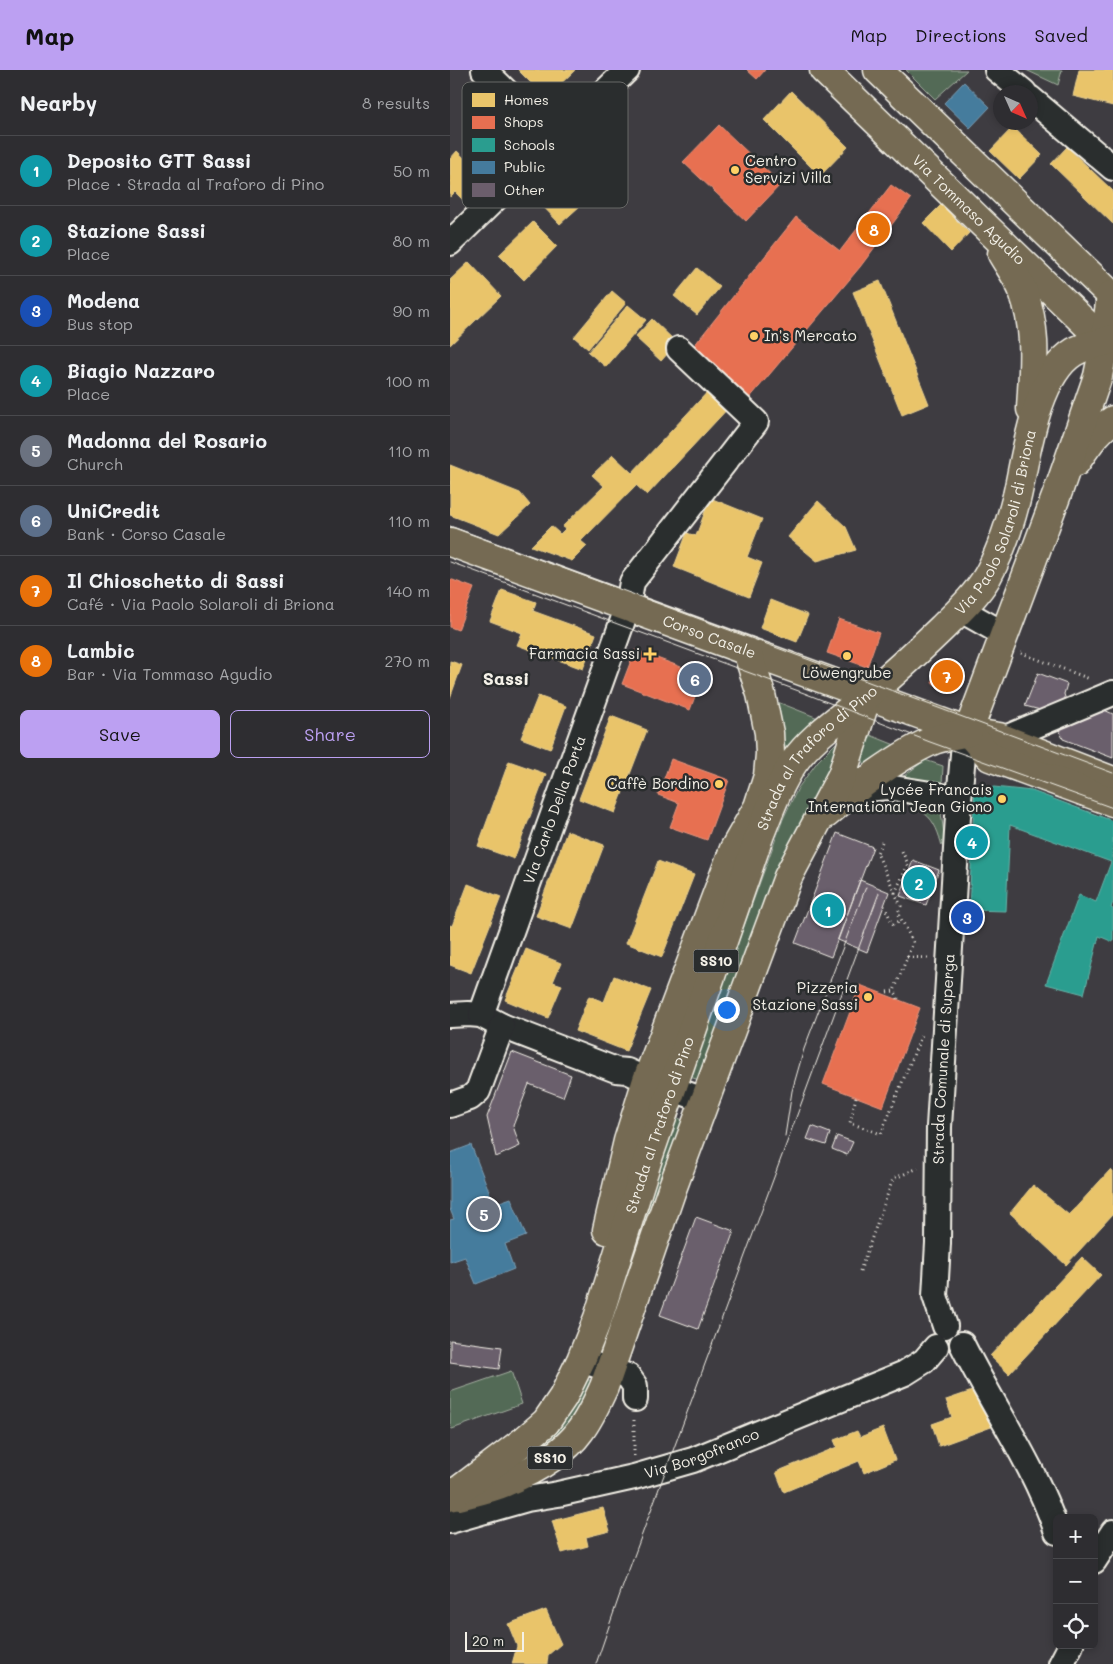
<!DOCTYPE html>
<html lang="en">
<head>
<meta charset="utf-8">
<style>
	:root { --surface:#2e2d31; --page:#363539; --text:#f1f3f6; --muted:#a7a8ab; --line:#49494d; --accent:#bca0f2 }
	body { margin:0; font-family:Mali,sans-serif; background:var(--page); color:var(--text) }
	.controls { position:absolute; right:15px; bottom:15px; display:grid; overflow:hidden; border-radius:8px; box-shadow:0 2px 8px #0003 }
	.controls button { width:45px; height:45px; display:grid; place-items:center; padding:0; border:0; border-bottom:1px solid var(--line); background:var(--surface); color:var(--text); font:25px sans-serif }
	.compass { position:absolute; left:543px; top:15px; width:45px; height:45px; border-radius:50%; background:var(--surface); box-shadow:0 2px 8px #0003; rotate:135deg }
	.scale { position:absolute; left:15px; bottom:12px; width:59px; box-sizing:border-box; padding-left:5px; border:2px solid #f4f1e8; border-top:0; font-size:14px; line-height:18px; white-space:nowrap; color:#f4f1e8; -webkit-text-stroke:4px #2a2d2e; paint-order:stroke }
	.you { position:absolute; left:276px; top:939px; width:18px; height:18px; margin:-12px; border:4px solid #fff; border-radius:50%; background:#1a73e8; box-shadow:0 0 0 8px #1a73e833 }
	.badge { display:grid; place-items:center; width:32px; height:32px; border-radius:50%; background:var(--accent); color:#fff; font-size:16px; font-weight:700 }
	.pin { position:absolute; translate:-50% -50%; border:2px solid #fff; box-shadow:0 1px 5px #0006 }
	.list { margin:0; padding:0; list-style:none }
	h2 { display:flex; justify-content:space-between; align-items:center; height:65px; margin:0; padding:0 20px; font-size:21px }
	h2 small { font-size:16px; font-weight:400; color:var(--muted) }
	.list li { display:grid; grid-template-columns:32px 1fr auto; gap:15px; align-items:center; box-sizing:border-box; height:70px; padding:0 20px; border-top:1px solid var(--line) }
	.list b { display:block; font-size:19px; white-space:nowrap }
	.list p { margin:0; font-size:16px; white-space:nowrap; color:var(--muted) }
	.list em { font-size:16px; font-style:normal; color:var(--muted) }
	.actions { display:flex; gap:10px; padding:15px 20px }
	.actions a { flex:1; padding:11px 0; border:1px solid var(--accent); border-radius:8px; text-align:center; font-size:18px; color:var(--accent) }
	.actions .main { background:var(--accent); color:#111 }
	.icon { flex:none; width:28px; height:28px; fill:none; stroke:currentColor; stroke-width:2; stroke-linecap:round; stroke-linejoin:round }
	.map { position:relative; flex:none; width:663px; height:1594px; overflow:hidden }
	header { display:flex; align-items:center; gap:30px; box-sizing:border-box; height:70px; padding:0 25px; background:var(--accent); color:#111 }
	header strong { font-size:24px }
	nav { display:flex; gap:28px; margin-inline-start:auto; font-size:18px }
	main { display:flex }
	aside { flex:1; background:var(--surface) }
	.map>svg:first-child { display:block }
	.green { fill:#536b57; stroke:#a4aea0 }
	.homes { fill:#e9c46a; stroke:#ecd290 }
	.shops { fill:#e76f51; stroke:#eb967e }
	.schools { fill:#2a9d8f; stroke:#67b6aa }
	.public { fill:#457b9d; stroke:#7a9eb4 }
	.building { fill:#6b5e6c; stroke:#f4f1e8 }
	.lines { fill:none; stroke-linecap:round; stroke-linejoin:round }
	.minor-casing { stroke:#f4f1e8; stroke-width:28 }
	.major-casing { stroke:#f4f1e8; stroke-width:31 }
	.path { stroke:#f4f1e8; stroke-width:3; stroke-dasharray:1 4; stroke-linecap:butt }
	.minor { stroke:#2a2d2e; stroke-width:24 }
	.major { stroke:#746b52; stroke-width:28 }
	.tram { stroke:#f4f1e8; stroke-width:1 }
	.poi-dot { fill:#ffd166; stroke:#2a2d2e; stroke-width:2 }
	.labels { text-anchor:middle; stroke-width:5; stroke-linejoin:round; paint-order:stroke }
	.shield { fill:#2a2d2e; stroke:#b7b6b0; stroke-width:1 }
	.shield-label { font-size:14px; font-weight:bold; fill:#f4f1e8 }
	.poi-label { font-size:15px; fill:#f4f1e8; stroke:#2a2d2e; text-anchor:end }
	.street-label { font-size:15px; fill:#f4f1e8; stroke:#2a2d2e }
	.quarter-label { font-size:18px; font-weight:bold; fill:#f4f1e8; stroke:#2a2d2e }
	.key { fill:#2a2d2e; stroke:#676866; stroke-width:1 }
	.key-label { font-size:14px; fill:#f4f1e8 }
</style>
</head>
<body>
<header>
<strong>Map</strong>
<nav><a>Map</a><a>Directions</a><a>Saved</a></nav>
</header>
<main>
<aside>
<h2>Nearby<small>8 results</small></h2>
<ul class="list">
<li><span class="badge" style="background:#0f9aa8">1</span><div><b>Deposito GTT Sassi</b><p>Place · Strada al Traforo di Pino</p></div><em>50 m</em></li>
<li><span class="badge" style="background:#0f9aa8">2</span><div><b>Stazione Sassi</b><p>Place</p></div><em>80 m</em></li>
<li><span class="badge" style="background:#1a4fb4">3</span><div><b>Modena</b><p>Bus stop</p></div><em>90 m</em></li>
<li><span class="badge" style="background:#0f9aa8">4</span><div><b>Biagio Nazzaro</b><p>Place</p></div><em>100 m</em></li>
<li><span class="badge" style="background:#6b7280">5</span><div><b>Madonna del Rosario</b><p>Church</p></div><em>110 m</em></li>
<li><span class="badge" style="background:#5c6f8a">6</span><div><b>UniCredit</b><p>Bank · Corso Casale</p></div><em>110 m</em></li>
<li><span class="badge" style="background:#e8710a">7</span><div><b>Il Chioschetto di Sassi</b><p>Café · Via Paolo Solaroli di Briona</p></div><em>140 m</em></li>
<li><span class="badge" style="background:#e8710a">8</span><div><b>Lambic</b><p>Bar · Via Tommaso Agudio</p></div><em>270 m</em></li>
</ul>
<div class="actions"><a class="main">Save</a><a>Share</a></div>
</aside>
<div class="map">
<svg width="663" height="1594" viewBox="0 0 663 1594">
	<rect width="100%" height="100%" fill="#3e3c41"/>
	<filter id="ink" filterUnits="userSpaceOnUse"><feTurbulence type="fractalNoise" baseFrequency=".02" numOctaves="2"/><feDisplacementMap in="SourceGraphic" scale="10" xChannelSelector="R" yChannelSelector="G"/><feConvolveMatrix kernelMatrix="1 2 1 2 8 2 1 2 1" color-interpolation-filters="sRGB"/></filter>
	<g filter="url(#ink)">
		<path class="green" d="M456 0H517L485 29Z
			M576 0H612L608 15Z
			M325 631 373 650 336 691Z
			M420 665 450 677 419 698 414 693 411 685Z
			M393 666 377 714 351 752 327 801 250 1010 239 1007 333 749 348 718 368 691Z
			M475 690 493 696 492 714 450 709Z
			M460 727 484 734 491 743 496 777 492 776C489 765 485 751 475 744 470 741 465 740 461 737Z
			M225 1047 236 1051 168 1236 158 1262 155 1263Z
			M61 1301 72 1334 2 1359 0 1354V1322Z
			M137 1310H141C136 1341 110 1364 87 1382L85 1379Z"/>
		<path class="homes" d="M68 0H125L96 28Z
			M629 0H663V36L623 26Z
			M341 21 398 77 370 106 314 50Z
			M563 57 592 85 569 109 540 81Z
			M617 77 663 121V154L601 94Z
			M7 81 35 108 13 130 5 122 0 127V89Z
			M115 98 141 126 110 154 84 127Z
			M491 135 519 163 501 182 473 153Z
			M83 152 107 176 74 210 49 185Z
			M19 192 51 226 0 275V210Z
			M247 198 270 217 247 245 224 226Z
			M430 211 479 334 452 345 403 222Z
			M162 221 176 233 138 279 124 267Z
			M178 235 196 250 156 297 138 282Z
			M202 249 227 273 211 291 185 267Z
			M263 316 282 334 197 425 186 415 131 471 137 476 122 491 81 476 101 456 110 464 115 459 112 457 154 416 142 405 163 385 182 403Z
			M0 395 70 423 80 435 49 464 0 445Z
			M260 428 312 449 297 487 312 493 299 527 224 497 237 463 246 466Z
			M368 431 396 457 406 480 367 491 338 467Z
			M52 520 86 532 83 541 146 564 133 599 67 575 72 563 40 551Z
			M320 530 358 545 347 572 310 558Z
			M0 591 12 595 0 628Z
			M88 626 116 636 100 679 71 668Z
			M161 646 197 660 165 743 129 729Z
			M59 691 96 704 64 789 28 776Z
			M117 761 154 775 122 859 86 846Z
			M208 791 244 805 212 887 176 873Z
			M18 814 51 827 21 903 0 895V855L2 856Z
			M76 879 111 893 103 912 112 915 98 948 55 930Z
			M164 906 201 920 176 981 125 961 139 926 154 932Z
			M660 1100 663 1102V1144L616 1195 560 1143 583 1115 619 1145Z
			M632 1187 651 1205 559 1304 540 1286Z
			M531 1318 544 1356 489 1376 482 1354 502 1347 496 1330Z
			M433 1358 445 1390 414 1403 409 1391 334 1422 326 1402 387 1377 384 1370 407 1361 410 1367Z
			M153 1438 160 1461 136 1467 138 1476 112 1483 102 1451Z
			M96 1540 111 1574 98 1585 97 1594H62L67 1576 58 1554Z"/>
		<path class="shops" d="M297 0H315L307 9Z
			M269 55 331 114 296 151 233 92Z
			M441 115 461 129 410 197 298 330 243 277 346 147 390 181Z
			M0 509 24 518 8 560 0 557Z
			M389 549 429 563 417 597 377 583Z
			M185 580 253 605 240 640 172 614Z
			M491 591 513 599 504 622 482 613Z
			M221 689 279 710 257 770 220 757 229 733 208 725Z
			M410 915 470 938 433 1037 373 1014Z"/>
		<path class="schools" d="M525 715 582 721 663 751V832L661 838 663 839V872L649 866 634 924 596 914 629 825 646 832 661 792 560 755 556 841 519 840Z"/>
		<path class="public" d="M514 12 540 37 520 58 494 33Z
			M21 1075 44 1134 61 1128 76 1166 55 1174 64 1199 26 1214 15 1187 0 1192V1150L4 1149 0 1139V1083Z"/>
		<path class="building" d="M588 603 617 614 614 624 617 634 598 642 575 636Z
			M652 639 663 644V688L613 669 609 659Z
			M387 763 423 777 381 887 345 873Z
			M463 790 489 800 476 835 450 826Z
			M410 810 439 822 417 882 388 870Z
			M62 982 121 1005 113 1027 79 1014 63 1056 70 1076 46 1087 37 1047Z
			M362 1056 380 1063 376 1075 357 1069Z
			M387 1066 403 1072 397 1085 382 1079Z
			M246 1147 284 1161 248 1259 210 1245Z
			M0 1270 52 1277 49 1299 0 1292Z"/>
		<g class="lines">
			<defs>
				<g id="minor">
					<path d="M34 0 106 70"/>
					<path d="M547 0 574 22"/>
					<path d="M580 28 663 98"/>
					<path d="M0 173 177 0"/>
					<path d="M511 540 543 558 555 562"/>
					<path d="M553 669 663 623"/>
					<path d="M406 720 437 717 487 725 509 730"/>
					<path d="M0 945 18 944 31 945 52 956 166 1000 177 1001 197 1010 254 1030"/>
					<path id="s1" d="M31 945 178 536 182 512 306 352 229 279"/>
					<path d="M0 1035 20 1028 28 1021 52 956"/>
					<path id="s2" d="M495 1256 485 1226 488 1173 489 1057 509 730 513 684 518 662"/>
					<path d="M512 1274C543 1337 584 1394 607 1462"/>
					<path d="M131 1290 178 1306 185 1316V1329"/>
					<path id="s3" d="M0 1451 77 1429 108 1424 184 1407 243 1390 455 1303 474 1291 486 1277"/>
					<path d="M644 1491 663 1462"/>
					<path d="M611 1594 621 1575"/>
				</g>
				<g id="major">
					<path id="s4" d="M374 0 663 280"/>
					<path d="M428 0 663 227"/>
					<path d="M552 184C559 196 568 208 573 221 588 262 583 298 581 339"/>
					<path d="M626 392C637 376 647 360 663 350"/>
					<path id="s5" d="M0 472 518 662 549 667 663 711"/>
					<path d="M518 662 610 416 648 306 655 272 661 225"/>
					<path d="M518 662 540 687 663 732"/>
					<path d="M376 744C403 720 450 684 484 670 494 666 507 665 518 662"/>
					<path d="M157 1160 178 1071 197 1010 284 779 308 737 318 706 320 684 319 663 311 624 297 581"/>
					<path d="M9 1426C24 1422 40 1419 54 1413 80 1402 113 1385 130 1361 140 1348 147 1332 154 1317L222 1119 338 807 392 705 417 626"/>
					<path id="s6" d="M0 1427 75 1370 96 1352 113 1327 131 1290 148 1248 198 1088 310 764C320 739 329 714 344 692 360 669 386 651 408 633 437 610 465 584 492 558 508 542 525 527 537 507 551 482 560 454 567 426 576 386 586 305 624 282 638 274 649 274 663 269"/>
				</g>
			</defs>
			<use href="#minor" class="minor-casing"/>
			<use href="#major" class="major-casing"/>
			<path class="path" d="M571 583 640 609
				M432 772 427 783 451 836 448 843 463 872 444 921
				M445 823 458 794 451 779
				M434 836 443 854 452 850
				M457 887 478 888
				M437 922 444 921 447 925 448 929
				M406 1027 400 1053 431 1064 472 964
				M410 1201 443 1109 468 1098
				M184 1386V1350"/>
			<use href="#minor" class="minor"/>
			<use href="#major" class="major"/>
			<path class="tram" d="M0 456 663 703
				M0 492 354 623 480 672 663 738
				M335 1066 342 1021 354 979 416 817
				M146 1594 170 1524 429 823"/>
		</g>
	</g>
	<g class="poi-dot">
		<circle cx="285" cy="100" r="5"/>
		<circle cx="304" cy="266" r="5"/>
		<path d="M197.5 576.5h5v5h5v5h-5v5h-5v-5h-5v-5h5z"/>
		<circle cx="397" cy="586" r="5"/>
		<circle cx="269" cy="714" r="5"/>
		<circle cx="552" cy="729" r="5"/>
		<circle cx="418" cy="927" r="5"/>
	</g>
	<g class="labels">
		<g class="shield">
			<rect x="243.5" y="879.5" width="45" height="23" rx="4"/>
			<rect x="77.5" y="1376.5" width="45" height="23" rx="4"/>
		</g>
		<g class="shield-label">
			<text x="266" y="896">SS10</text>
			<text x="100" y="1393">SS10</text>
		</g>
		<g class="poi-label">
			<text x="295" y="96" text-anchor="start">Centro<tspan x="295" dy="17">Servizi Villa</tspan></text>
			<text x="314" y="271" text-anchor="start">In's Mercato</text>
			<text x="190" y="589">Farmacia Sassi</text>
			<text x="397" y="608" text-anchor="middle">Löwengrube</text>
			<text x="259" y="719">Caffè Bordino</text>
			<text x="542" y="725">Lycée Francais<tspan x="542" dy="17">International Jean Giono</tspan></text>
			<text x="408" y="923">Pizzeria<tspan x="408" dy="17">Stazione Sassi</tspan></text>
		</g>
		<g class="street-label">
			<text dy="5" stroke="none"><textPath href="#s4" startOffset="201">Via Tommaso Agudio</textPath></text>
			<text dy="5" stroke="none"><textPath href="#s6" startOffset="1151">Via Paolo Solaroli di Briona</textPath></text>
			<text dy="5" stroke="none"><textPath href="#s5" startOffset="276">Corso Casale</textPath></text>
			<text dy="5" stroke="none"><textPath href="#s6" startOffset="846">Strada al Traforo di Pino</textPath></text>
			<text dy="5" stroke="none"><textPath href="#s1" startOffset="218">Via Carlo Della Porta</textPath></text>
			<text dy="5" stroke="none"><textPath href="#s2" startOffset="269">Strada Comunale di Superga</textPath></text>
			<text dy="5" stroke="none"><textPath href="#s6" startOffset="441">Strada al Traforo di Pino</textPath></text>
			<text dy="5" stroke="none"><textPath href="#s3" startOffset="261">Via Borgofranco</textPath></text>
		</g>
		<g class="quarter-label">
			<text x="56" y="615">Sassi</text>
		</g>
	</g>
	<rect x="12" y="12" width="166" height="126" rx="8" class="key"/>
	<rect x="22" y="23" width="23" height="14" fill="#e9c46a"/>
	<rect x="22" y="46" width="23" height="13" fill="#e76f51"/>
	<rect x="22" y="68" width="23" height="14" fill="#2a9d8f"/>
	<rect x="22" y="91" width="23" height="13" fill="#457b9d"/>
	<rect x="22" y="113" width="23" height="14" fill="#6b5e6c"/>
	<g class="key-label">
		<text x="54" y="35">Homes</text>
		<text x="54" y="57">Shops</text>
		<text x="54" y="80">Schools</text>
		<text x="54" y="102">Public</text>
		<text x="54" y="125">Other</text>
	</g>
</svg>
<div class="controls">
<button>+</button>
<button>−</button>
<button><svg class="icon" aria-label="locate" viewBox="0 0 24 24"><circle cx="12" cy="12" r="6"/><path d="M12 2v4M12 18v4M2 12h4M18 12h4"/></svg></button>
</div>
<svg class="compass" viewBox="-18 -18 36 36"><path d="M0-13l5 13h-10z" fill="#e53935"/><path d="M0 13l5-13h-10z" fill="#a7a8ab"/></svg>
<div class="scale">20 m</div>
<div class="you"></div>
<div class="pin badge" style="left:378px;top:840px;background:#0f9aa8">1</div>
<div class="pin badge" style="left:469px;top:813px;background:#0f9aa8">2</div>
<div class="pin badge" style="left:517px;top:847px;background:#1a4fb4">3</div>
<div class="pin badge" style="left:522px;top:772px;background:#0f9aa8">4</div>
<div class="pin badge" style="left:34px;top:1144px;background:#6b7280">5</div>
<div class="pin badge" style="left:245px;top:609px;background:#5c6f8a">6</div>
<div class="pin badge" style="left:497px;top:606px;background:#e8710a">7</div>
<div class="pin badge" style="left:424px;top:159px;background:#e8710a">8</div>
</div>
</main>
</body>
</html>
